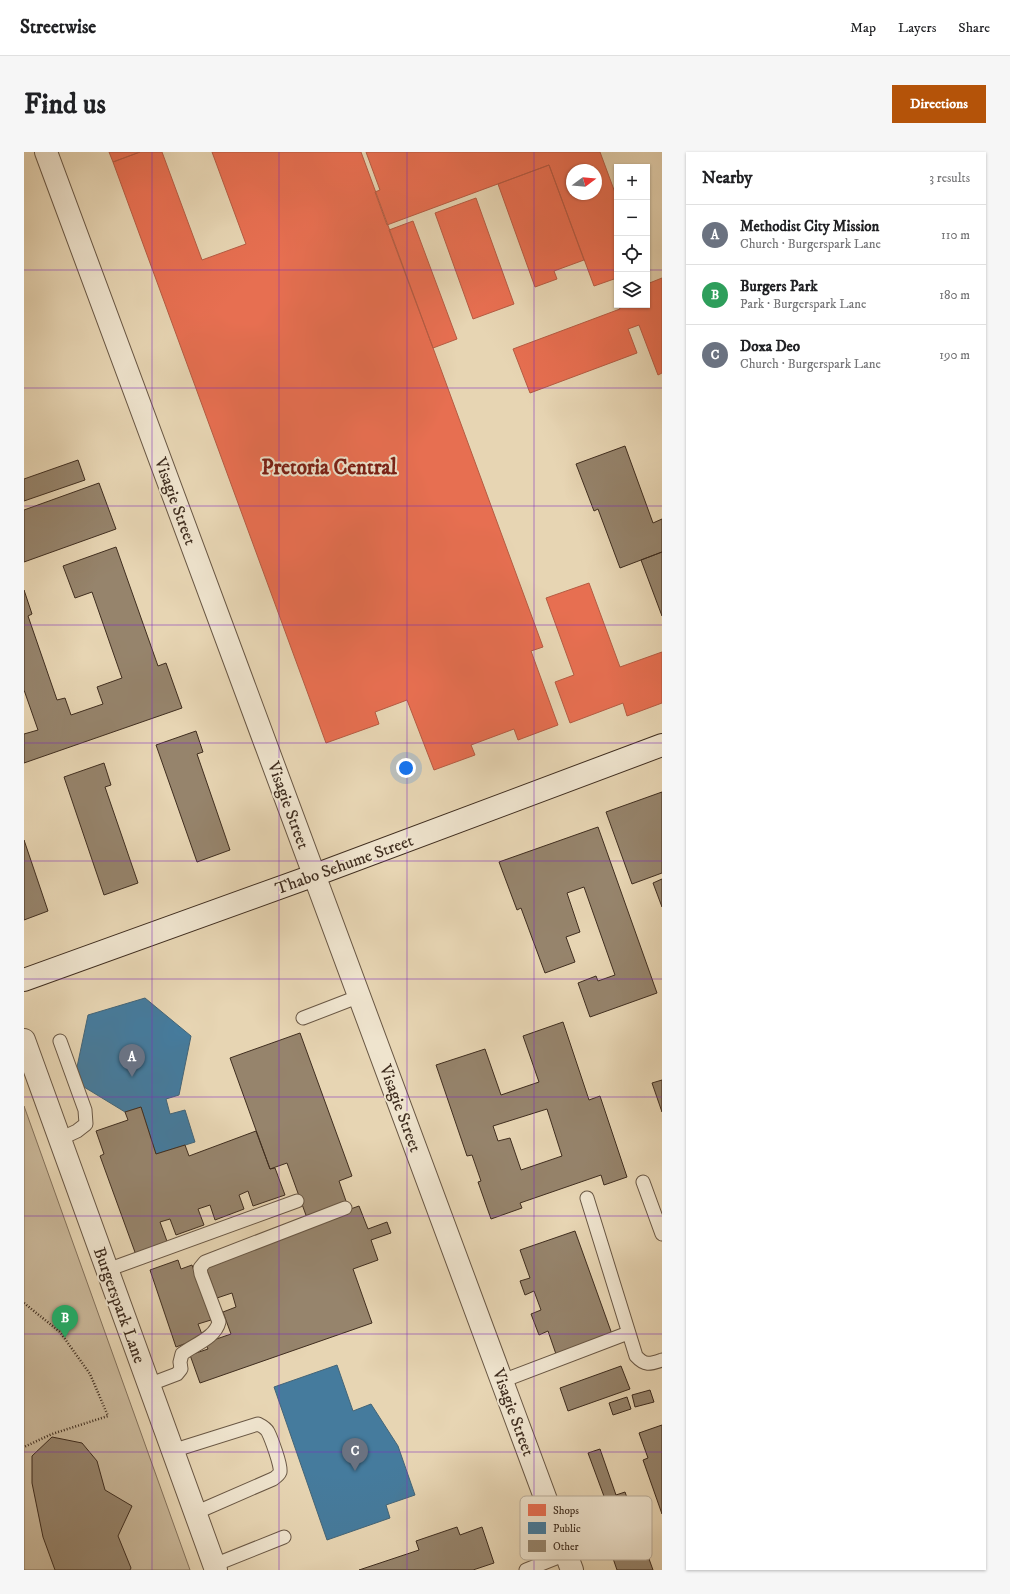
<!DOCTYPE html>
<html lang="en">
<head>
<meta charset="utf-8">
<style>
	:root { --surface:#fff; --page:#f6f6f6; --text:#202124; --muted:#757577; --line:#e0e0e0; --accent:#b45309 }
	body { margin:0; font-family:"IM FELL DW Pica",serif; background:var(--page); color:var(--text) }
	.controls { position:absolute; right:12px; top:12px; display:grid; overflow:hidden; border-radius:0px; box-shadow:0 1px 3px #0004 }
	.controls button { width:36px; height:36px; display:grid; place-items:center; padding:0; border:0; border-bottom:1px solid var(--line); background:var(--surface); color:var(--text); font:20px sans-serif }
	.compass { position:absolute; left:542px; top:12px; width:36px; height:36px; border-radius:50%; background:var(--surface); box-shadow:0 1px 3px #0004; rotate:74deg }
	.you { position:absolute; left:382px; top:616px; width:14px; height:14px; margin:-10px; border:3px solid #fff; border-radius:50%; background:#1a73e8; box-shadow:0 0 0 6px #1a73e833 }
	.badge { display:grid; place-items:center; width:26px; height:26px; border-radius:50%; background:var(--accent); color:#fff; font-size:13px; font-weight:700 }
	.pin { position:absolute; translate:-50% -33px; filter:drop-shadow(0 1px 2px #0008) }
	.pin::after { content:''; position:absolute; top:21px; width:14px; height:12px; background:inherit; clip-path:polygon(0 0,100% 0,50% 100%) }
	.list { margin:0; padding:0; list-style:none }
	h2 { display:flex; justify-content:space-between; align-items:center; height:52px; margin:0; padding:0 16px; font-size:17px }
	h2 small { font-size:13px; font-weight:400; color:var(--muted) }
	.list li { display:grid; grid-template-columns:26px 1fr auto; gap:12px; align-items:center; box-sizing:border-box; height:60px; padding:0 16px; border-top:1px solid var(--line) }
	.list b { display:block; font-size:15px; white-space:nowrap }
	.list p { margin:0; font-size:13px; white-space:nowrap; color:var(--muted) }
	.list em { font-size:13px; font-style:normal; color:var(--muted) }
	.icon { flex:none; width:22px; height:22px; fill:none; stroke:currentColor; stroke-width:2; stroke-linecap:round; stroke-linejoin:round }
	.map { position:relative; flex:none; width:638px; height:1418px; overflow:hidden; border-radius:0px }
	header { display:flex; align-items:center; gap:24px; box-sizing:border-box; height:56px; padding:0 20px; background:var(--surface); border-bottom:1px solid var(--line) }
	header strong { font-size:19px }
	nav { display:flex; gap:22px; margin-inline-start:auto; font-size:14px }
	.intro { display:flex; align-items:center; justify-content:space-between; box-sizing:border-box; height:96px; padding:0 24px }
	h1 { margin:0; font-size:28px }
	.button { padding:10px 18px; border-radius:0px; background:var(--accent); color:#fff; font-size:14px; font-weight:700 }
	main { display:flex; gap:24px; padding:0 24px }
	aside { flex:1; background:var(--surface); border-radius:0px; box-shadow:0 1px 3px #0004 }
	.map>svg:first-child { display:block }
	.green { fill:#cab89a; stroke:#84725c }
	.shops { fill:#e76f51; stroke:#b55b42; fill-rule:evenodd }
	.public { fill:#457b9d; stroke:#436477 }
	.building { fill:#96846c; stroke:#3f2d1f; fill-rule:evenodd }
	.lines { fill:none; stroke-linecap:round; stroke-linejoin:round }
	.service-casing { stroke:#695744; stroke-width:15 }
	.minor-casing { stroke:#695744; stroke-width:24 }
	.tertiary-casing { stroke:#695744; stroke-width:24 }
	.secondary-casing { stroke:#3f2d1f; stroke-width:24 }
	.path { stroke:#3f2d1f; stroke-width:2.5; stroke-dasharray:1 2; stroke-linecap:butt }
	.service { stroke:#efe4ce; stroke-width:13 }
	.minor { stroke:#efe4ce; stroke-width:22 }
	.tertiary { stroke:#efe4ce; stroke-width:22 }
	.secondary { stroke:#efe4ce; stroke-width:22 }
	.grid { fill:none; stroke:#7b2cbf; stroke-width:1; stroke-opacity:0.55 }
	.labels { text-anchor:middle; stroke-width:4; stroke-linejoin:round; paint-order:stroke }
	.street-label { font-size:17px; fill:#3f2d1f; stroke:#efe4ce }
	.district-label { font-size:21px; font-weight:bold; fill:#7a1f14; stroke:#efe4ce }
	.key { fill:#efe4ce; stroke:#baad9a; stroke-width:1 }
	.key-label { font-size:11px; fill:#3f2d1f }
</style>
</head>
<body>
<header>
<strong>Streetwise</strong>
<nav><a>Map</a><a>Layers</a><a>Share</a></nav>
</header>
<div class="intro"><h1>Find us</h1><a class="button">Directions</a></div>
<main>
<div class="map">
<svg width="638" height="1418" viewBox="0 0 638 1418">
	<rect width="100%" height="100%" fill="#e7d5b3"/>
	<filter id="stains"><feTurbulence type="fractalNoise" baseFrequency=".005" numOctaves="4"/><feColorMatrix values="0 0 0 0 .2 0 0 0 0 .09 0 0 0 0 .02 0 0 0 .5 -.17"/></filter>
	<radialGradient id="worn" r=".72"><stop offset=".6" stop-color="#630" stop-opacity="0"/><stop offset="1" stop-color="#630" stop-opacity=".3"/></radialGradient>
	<path class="green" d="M0 954 166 1418H0Z"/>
	<path class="shops" d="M85 0H116L89 10Z
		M116 0H138L178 108 222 92 188 0H337L519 495 507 499 534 573 494 588 490 577 447 593 451 603 410 618 383 548 351 560 355 572 302 591 89 10Z
		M342 0H576L593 46V126L570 134 525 13 363 73 351 40 356 38ZM548 18H572V42H548Z
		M525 13 560 108 530 119 533 127 511 135 474 32Z
		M452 46 490 152 449 167 411 61Z
		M389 69 433 187 409 196 365 78Z
		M638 126V221L634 223 615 173 604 177 613 201 506 241 489 197 596 157 594 153H623V132Z
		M565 431 596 515 638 500V551L603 564 599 551 546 571 531 530 550 523 522 446Z"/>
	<path class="public" d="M121 846 167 884 155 943 142 947 146 962 161 958 171 990 132 1002 117 955 101 960 60 935 53 915 64 863Z
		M313 1213 329 1259 347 1252 374 1294 391 1343 362 1353 366 1366 303 1388 250 1235Z"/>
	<path class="building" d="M601 294 629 371 638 367V400L596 416 574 357 570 359 552 312Z
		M54 308 61 328 0 349V327Z
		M75 331 92 377 0 410V358Z
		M92 395 134 514 142 511 158 556 0 611V582L14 578 0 538V438L8 462 4 464 33 548 41 546 47 563 79 552 73 535 98 526 68 440 51 446 39 414Z
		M638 400V464L617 408Z
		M172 579 179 600 173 602 206 698 173 710 132 593Z
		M80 611 87 633 81 635 114 731 80 743 40 625Z
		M638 640V721L608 732 582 660Z
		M574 675 633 841 566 865 554 831 572 824 574 829 591 823 560 735 543 741 556 780 542 785 551 810 521 821 497 756 493 758 475 710Z
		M0 688 24 759 0 768Z
		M638 727V755L629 731Z
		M539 870 565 948 576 944 603 1025 580 1033 577 1023 496 1051 498 1056 467 1067 454 1030 457 1029 448 1003 443 1004 412 913 461 897 477 943 515 930 499 884ZM523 957 538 1004 497 1018 486 986 474 989 469 974Z
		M276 881 328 1024 315 1029 323 1052 283 1066 263 1011 246 1017 206 906Z
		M638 928V960L628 931Z
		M117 955 132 1002 161 993 165 1004 232 979 246 1017 251 1016 261 1043 229 1054 224 1039 215 1043 220 1057 191 1068 186 1053 174 1057 180 1073 152 1083 146 1067 136 1070 144 1092 112 1103 76 1004 80 1002 72 979 104 968 101 960Z
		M335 1054 344 1077 363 1070 367 1081 347 1088 354 1108 329 1117 348 1171 176 1231 166 1203 184 1197 181 1191 207 1182 199 1160 212 1155 208 1141 193 1146 181 1113 284 1072Z
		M551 1079 589 1185 533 1205 524 1179 515 1183 507 1162 517 1158 510 1139 501 1143 496 1129 506 1126 496 1098Z
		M154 1108 157 1117 168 1113 187 1168 174 1172 179 1185 152 1195 126 1118Z
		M597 1214 606 1237 544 1259 536 1236Z
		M626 1238 630 1250 611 1255 608 1243Z
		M603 1245 607 1257 589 1263 585 1251Z
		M638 1273V1362L619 1308 624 1306 615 1281Z
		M28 1285 58 1291 73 1309 81 1338 108 1354 94 1384 107 1416 106 1418H31L19 1385 8 1331V1304Z
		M576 1297 592 1343 601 1340 629 1418H593L570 1351 581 1347 564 1301Z
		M433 1375 436 1383 458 1375 470 1411 449 1418H335L395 1398 392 1389Z"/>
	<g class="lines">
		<defs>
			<path id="service" d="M279 866 336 844
				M36 987 53 979 62 972 61 958 36 889
				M619 1030 638 1082
				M563 1046 612 1204C621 1214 626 1212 638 1208
				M83 1118 273 1049
				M478 1229 604 1181
				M124 1233 153 1222 157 1217 156 1210 158 1202C171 1192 191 1186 195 1170L177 1122 176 1116 181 1110 321 1056
				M148 1299 234 1272C238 1274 242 1276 244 1280 247 1286 258 1315 256 1320 255 1323 252 1325 249 1327L171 1361
				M190 1413 260 1385
				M502 1418 542 1402"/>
			<path id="minor" d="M0 888 192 1418"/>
			<path id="tertiary" d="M22 0 548 1418"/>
			<path id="secondary" d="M0 828 291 723 638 593"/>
		</defs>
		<use href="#service" class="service-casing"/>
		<use href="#minor" class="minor-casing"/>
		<use href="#tertiary" class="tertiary-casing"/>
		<use href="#secondary" class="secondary-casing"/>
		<path class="path" d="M0 1151 36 1180 66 1222 84 1264 28 1282 0 1295"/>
		<use href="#service" class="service"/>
		<use href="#minor" class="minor"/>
		<use href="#tertiary" class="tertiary"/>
		<use href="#secondary" class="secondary"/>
	</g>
	<path class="grid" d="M128 0V1418M255 0V1418M383 0V1418M510 0V1418M0 118H593M623 118H638M0 236H638M0 354H638M0 473H638M0 591H638M0 709H638M0 827H638M0 945H638M0 1064H638M0 1182H638M0 1300H638"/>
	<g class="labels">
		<g class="street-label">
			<text transform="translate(152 349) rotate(70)" y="6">Visagie Street</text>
			<text transform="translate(265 653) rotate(70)" y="6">Visagie Street</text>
			<text transform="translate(320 712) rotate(-20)" y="6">Thabo Sehume Street</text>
			<text transform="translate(377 956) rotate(70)" y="6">Visagie Street</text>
			<text transform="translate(96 1153) rotate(70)" y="6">Burgerspark Lane</text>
			<text transform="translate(490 1260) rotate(70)" y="6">Visagie Street</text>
		</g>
		<g class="district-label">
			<text x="305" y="322">Pretoria Central</text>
		</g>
	</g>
	<rect x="496" y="1344" width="132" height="64" rx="6" class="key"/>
	<rect x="504" y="1352" width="18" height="12" fill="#e76f51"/>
	<rect x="504" y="1370" width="18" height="12" fill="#457b9d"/>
	<rect x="504" y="1388" width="18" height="12" fill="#96846c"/>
	<g class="key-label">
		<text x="529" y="1362">Shops</text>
		<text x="529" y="1380">Public</text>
		<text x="529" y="1398">Other</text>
	</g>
	<rect width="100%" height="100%" filter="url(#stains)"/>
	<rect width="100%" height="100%" fill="url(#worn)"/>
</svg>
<div class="controls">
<button>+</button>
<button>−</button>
<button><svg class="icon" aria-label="locate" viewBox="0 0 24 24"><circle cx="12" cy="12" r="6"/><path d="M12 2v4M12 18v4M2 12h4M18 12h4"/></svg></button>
<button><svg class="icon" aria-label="layers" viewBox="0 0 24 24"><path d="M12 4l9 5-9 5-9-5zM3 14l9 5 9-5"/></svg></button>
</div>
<svg class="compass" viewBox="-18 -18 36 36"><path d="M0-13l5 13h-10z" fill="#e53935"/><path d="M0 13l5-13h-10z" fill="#757577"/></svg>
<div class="you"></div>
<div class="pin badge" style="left:108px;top:925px;background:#6b7280">A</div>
<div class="pin badge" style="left:41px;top:1186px;background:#2e9e5b">B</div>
<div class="pin badge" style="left:331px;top:1319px;background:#6b7280">C</div>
</div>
<aside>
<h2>Nearby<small>3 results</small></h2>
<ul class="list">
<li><span class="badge" style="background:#6b7280">A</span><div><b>Methodist City Mission</b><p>Church · Burgerspark Lane</p></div><em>110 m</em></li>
<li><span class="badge" style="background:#2e9e5b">B</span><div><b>Burgers Park</b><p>Park · Burgerspark Lane</p></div><em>180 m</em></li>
<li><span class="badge" style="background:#6b7280">C</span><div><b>Doxa Deo</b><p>Church · Burgerspark Lane</p></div><em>190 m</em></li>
</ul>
</aside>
</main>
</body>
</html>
